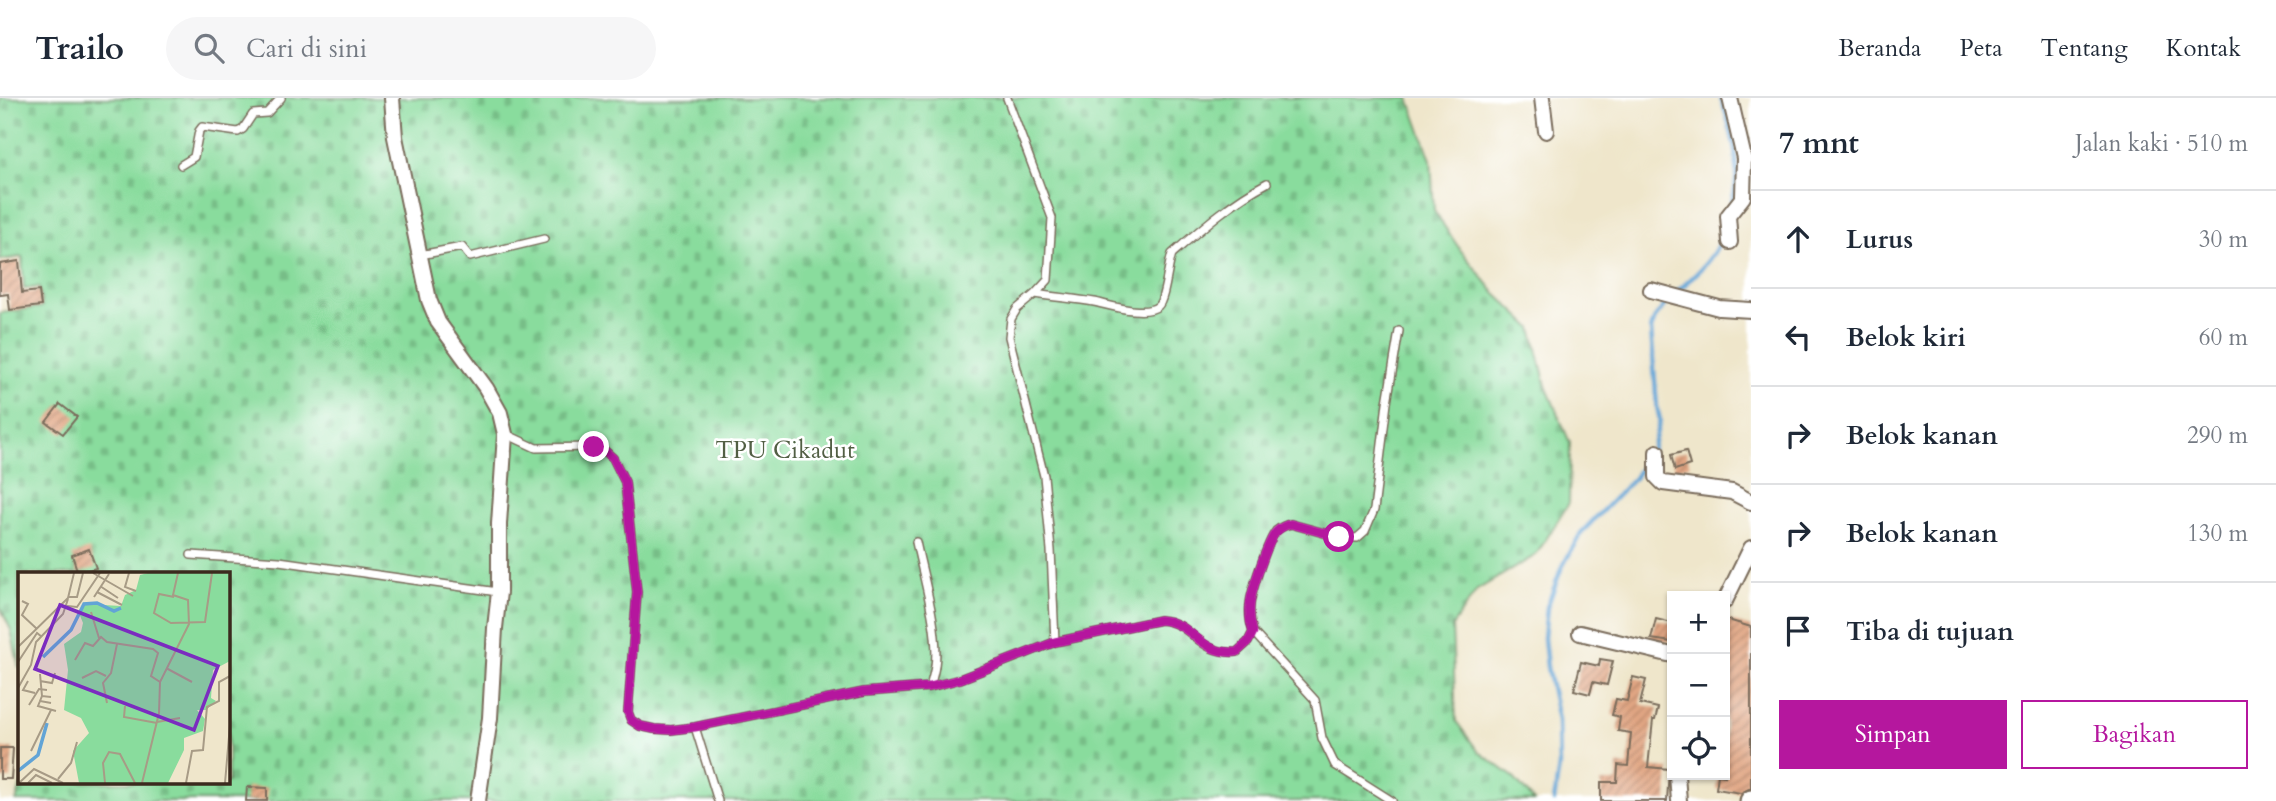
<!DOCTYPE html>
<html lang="id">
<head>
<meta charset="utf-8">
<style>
	:root { --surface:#fff; --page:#f6f6f7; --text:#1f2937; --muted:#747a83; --line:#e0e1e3; --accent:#b5179e }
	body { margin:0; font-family:Cardo,serif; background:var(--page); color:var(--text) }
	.controls { position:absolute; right:21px; bottom:21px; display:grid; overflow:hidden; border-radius:0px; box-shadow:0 2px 5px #0004 }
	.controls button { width:63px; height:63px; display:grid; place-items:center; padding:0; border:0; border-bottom:2px solid var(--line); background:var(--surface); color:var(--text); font:35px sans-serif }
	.stop { position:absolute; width:21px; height:21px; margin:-16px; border:5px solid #b5179e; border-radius:50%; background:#fff }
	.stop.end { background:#b5179e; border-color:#fff; box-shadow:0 2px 7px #0008 }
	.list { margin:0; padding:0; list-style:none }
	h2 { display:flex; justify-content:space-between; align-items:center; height:91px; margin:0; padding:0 28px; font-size:30px }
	h2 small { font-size:23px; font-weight:400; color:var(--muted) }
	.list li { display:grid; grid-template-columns:46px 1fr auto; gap:21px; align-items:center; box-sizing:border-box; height:98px; padding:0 28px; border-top:2px solid var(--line) }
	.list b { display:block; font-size:26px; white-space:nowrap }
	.list em { font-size:23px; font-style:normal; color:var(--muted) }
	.actions { display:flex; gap:14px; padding:21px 28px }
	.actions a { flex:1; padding:16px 0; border:2px solid var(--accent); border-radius:0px; text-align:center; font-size:24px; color:var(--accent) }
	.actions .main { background:var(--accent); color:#fff }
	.icon { flex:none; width:38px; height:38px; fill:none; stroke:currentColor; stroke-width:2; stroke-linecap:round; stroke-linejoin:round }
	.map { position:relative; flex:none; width:1751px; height:703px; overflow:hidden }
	header { display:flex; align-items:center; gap:42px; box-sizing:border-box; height:98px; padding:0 35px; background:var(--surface); border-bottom:2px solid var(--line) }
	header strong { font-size:33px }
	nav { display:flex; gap:38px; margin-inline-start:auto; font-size:24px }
	.search { width:490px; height:63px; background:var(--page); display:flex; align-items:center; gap:18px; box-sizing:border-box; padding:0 24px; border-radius:38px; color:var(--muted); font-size:26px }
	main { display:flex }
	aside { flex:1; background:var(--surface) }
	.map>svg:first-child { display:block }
	.cemetery { fill:url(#cemetery-stones); stroke:#62835e; stroke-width:2 }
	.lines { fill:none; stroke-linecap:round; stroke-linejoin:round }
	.stream { stroke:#62a4d6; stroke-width:4.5 }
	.building { fill:url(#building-hatch) }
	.lane-casing { stroke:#7a6c5b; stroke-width:10 }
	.street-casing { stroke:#7a6c5b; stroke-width:18 }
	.secondary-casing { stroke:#7a6c5b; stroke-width:23 }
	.lane { stroke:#fff; stroke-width:7 }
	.street { stroke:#fff; stroke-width:14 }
	.secondary { stroke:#fff; stroke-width:19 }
	.route { stroke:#b5179e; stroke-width:9 }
	.labels { text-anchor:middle; stroke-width:5; stroke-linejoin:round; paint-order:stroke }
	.park-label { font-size:24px; fill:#525f44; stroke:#fff }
	.inset-river { fill:none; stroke:#62a4d6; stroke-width:3.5 }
	.inset-road { fill:none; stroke:#a79b86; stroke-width:2 }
	.view { fill:#7b2cbf; fill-opacity:0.15; stroke:#7b2cbf; stroke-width:3.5 }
	.inset-edge { fill:none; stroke:#3b2a1e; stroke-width:3.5 }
</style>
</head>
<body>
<header>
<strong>Trailo</strong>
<div class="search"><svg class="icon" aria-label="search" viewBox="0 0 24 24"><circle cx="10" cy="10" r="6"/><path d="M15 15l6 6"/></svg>Cari di sini</div>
<nav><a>Beranda</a><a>Peta</a><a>Tentang</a><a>Kontak</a></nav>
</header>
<main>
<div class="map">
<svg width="1751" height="703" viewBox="0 0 1751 703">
	<defs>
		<pattern id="cemetery-stones" width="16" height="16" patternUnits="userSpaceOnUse" patternTransform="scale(1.75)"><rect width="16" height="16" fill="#89dc9d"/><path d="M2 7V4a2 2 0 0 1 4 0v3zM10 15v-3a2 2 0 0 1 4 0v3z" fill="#77bd87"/></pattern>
		<pattern id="building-hatch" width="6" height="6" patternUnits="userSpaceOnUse" patternTransform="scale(1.75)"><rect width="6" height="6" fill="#e1a683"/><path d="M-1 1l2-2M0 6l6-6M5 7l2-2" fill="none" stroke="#b8876b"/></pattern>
	</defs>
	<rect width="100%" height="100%" fill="#fff"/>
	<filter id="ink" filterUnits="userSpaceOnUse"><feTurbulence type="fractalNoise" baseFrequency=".0143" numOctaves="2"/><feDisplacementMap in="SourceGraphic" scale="14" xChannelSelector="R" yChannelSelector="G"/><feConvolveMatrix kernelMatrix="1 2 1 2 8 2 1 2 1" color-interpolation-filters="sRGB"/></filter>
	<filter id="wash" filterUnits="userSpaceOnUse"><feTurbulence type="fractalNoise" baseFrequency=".00686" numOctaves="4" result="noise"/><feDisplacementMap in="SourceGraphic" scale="28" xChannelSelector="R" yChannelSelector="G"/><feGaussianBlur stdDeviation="1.57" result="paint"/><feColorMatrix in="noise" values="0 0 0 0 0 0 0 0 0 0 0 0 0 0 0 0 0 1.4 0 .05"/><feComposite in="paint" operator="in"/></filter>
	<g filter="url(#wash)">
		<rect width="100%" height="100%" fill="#efe6cb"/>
		<path class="cemetery" d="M0 0H1409L1431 62 1434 113 1461 153 1496 196 1532 230 1546 288 1570 345 1569 405 1536 457 1477 492 1452 528 1456 623 1478 653 1512 678 1534 703H16L22 684H228V476H19V570L11 532 0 509V215L42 209 39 189 24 191 22 159 0 162Z"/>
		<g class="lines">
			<path class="stream" d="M1721 0C1732 32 1743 70 1732 103
				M1675 195C1692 181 1722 154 1722 131
				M1554 703 1559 668 1558 622 1547 569 1544 540 1547 509 1561 471 1581 435 1634 380 1652 351 1660 322 1657 309 1651 232 1655 220 1669 201"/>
		</g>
		<g id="blocks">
			<path class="building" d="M19 163 22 195 39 193 41 208 10 212 8 196 0 197V166Z
				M60 306 77 319 63 336 46 324Z
				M1686 353 1690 367 1675 372 1671 357Z
				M89 451 96 470 78 475 72 457Z
				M1656 521 1672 525V544L1651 541Z
				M1725 521 1751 529V690L1741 695 1716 691 1718 677 1725 678Z
				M1600 561 1613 563 1607 587 1593 584 1590 596 1574 592 1581 564 1599 568Z
				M1633 579 1646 582 1640 606 1658 610 1655 622H1653L1648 669 1669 671 1667 703H1601V684H1617L1618 667 1628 668 1631 635 1618 633 1620 619 1612 617 1616 601 1627 603Z
				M0 650H13L11 681H0Z
				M247 689 267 690V703H246Z"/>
		</g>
	</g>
	<g filter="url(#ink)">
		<use href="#blocks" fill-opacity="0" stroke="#7a6c5b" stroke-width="2"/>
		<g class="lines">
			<defs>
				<path id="lane" d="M1007 0 1052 120 1048 182 1035 196 1017 211 1011 221 1009 239 1044 378 1051 452 1055 544
					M181 67 194 59 199 33 202 29 238 34 243 31 253 16 267 15 281 0
					M420 157 462 149 470 159 544 141
					M1035 196C1055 199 1075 201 1094 204 1109 207 1145 219 1158 208 1165 202 1168 167 1172 156 1202 130 1231 104 1267 85
					M506 336 536 350 594 349 604 352 613 360 625 384 637 494 628 614 631 622 640 628 654 631 671 632 695 629 864 594 930 589 960 581 1055 544 1160 522C1194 524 1196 557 1237 554L1248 544 1253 534C1250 525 1249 517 1250 507 1251 493 1268 443 1276 433 1281 429 1285 427 1291 426L1339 439 1357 440 1365 433 1374 412 1387 305 1399 233
					M916 444C923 478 940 535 935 568 934 575 932 582 930 589
					M191 457 279 463 498 494
					M1253 534 1315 602 1322 640 1335 667 1392 703
					M695 629 718 703"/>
				<path id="street" d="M392 0 395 39 429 202 438 224 486 290 500 315 505 336 499 426V494L495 530 490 620 478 703
					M1542 0 1546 33
					M1730 144 1728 118 1743 99 1744 60 1730 0
					M1651 192 1719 210 1751 212
					M1657 354V379L1663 385 1732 394 1751 404
					M1725 503 1751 450
					M1580 535 1672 557
					M1677 677 1679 703"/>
				<path id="secondary" d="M1750 703 1751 702"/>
			</defs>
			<use href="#lane" class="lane-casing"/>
			<use href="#street" class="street-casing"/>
			<use href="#secondary" class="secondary-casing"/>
			<use href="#lane" class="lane"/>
			<use href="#street" class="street"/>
			<use href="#secondary" class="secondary"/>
		</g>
	</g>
	<g class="lines" filter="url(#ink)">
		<path class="route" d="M594 349 604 352 613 360 625 384 637 494 628 614 631 622 640 628 654 631 671 632 695 629 864 594 930 589 960 581 1055 544 1160 522C1194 524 1198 557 1237 554L1248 544 1253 534C1250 525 1249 517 1250 507 1251 493 1268 443 1276 434 1281 429 1285 427 1291 426L1339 439"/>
	</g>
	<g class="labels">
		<g class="park-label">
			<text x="785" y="360">TPU Cikadut</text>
		</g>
	</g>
	<g transform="translate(18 474)">
		<rect width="212" height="212" fill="#efe6cb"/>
		<path d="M130 1H212V89L195 98 193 126 198 129 188 138H179L187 147 185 159 166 166V178L150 211H61L55 179 71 161 63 146 46 138 50 98 46 72 63 60 65 51 61 41 68 32 103 34 107 23 118 18 122 3Z" fill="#89dc9d"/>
		<path class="inset-river" d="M25 85 53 58 66 32 79 31 96 39 103 36M0 199 20 183 29 151"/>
		<path class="inset-road" d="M75 1 115 24M111 1 107 15 118 19M82 14 100 26M79 20 104 33M51 25H59L65 1M76 25 91 2M156 25 141 22 136 41 153 51 187 50 194 1M4 29 10 32 4 43 19 57M49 34 59 35 82 1M73 40 81 66M0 75 50 26 56 1M57 88 67 71 75 74 83 65 89 70 135 77 140 81 133 104 142 110M0 90 19 61 24 65M148 96 174 110M22 102 24 124M64 106 78 99 88 104M10 109 5 118 17 121M22 109 34 111 37 101M0 116 13 93 18 70 45 42 50 27M22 129 20 134 38 139M33 131 22 129 24 124 33 125M89 131 85 111 93 101 99 72M11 133 21 117 29 118M107 134 106 145 139 151M139 150 162 146M13 179 33 138M40 207 53 191 59 170M1 211 16 197 45 211M10 211 18 203 34 211M87 211 85 191 91 180 102 182 117 211M124 211 141 141 142 110 171 52 170 28 155 23 160 1M168 211 174 179 185 178 189 135 201 129V110L212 104M207 211 212 153"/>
		<path class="view" d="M42 33 200 94 176 158 17 97Z"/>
		<rect width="212" height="212" class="inset-edge"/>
	</g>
</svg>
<div class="controls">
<button>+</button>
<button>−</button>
<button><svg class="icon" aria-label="locate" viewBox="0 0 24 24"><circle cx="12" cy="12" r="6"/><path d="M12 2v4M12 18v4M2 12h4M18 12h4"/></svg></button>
</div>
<div class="stop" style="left:1339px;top:439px"></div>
<div class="stop end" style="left:594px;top:349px"></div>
</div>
<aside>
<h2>7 mnt<small>Jalan kaki · 510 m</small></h2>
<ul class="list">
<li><svg class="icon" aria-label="ahead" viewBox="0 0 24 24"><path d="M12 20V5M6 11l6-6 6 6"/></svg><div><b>Lurus</b></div><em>30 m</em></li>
<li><svg class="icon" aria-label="left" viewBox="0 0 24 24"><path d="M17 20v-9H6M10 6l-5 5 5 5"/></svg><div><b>Belok kiri</b></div><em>60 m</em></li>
<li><svg class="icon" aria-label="right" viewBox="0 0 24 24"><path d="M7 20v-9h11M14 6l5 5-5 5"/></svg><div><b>Belok kanan</b></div><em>290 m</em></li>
<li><svg class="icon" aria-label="right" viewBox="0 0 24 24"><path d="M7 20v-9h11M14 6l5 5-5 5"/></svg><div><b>Belok kanan</b></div><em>130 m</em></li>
<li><svg class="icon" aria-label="arrive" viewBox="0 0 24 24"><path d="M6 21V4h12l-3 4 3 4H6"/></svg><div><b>Tiba di tujuan</b></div></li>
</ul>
<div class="actions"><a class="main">Simpan</a><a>Bagikan</a></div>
</aside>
</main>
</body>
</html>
